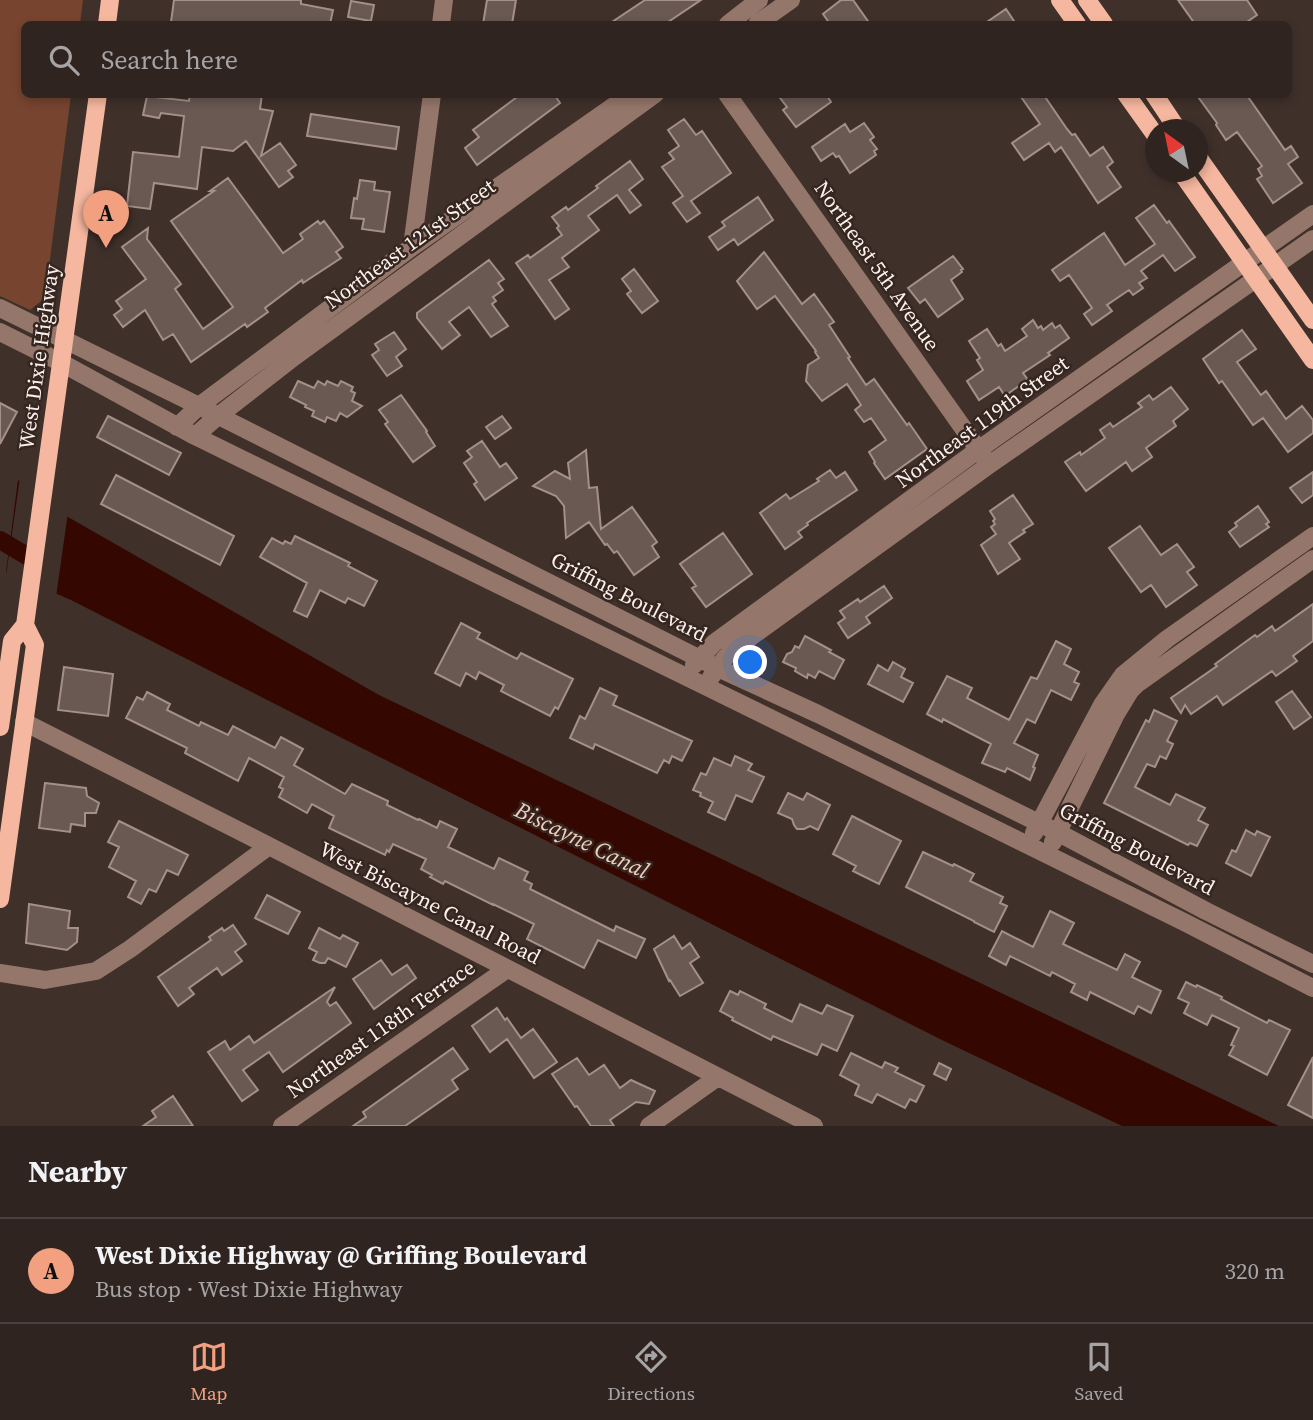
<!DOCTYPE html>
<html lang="en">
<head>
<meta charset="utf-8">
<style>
	:root { --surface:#2f2420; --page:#372c29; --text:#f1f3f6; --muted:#a7a4a5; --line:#4a413e; --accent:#f2a080 }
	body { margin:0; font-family:"Source Serif 4",serif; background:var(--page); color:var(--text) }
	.compass { position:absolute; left:1145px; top:119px; width:63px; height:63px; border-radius:50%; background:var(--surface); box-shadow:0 4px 10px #0003; rotate:327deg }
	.you { position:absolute; left:751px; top:663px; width:24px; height:24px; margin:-18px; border:5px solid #fff; border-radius:50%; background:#1a73e8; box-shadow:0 0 0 10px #1a73e833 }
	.badge { display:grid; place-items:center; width:46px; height:46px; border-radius:50%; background:var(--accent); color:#111; font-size:23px; font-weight:700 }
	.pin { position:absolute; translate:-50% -58px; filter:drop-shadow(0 2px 4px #0008) }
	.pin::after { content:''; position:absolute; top:37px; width:24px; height:21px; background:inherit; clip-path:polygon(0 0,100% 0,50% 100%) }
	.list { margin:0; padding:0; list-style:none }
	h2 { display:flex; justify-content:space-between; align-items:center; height:91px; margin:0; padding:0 28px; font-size:30px }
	h2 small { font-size:23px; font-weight:400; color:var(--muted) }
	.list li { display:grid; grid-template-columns:46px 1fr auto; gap:21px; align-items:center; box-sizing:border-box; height:105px; padding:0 28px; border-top:2px solid var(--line) }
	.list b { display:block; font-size:26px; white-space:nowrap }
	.list p { margin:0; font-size:23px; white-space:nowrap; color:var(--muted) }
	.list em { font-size:23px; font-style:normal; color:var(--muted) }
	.icon { flex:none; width:38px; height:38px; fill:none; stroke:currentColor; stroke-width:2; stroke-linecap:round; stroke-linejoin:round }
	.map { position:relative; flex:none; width:1313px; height:1126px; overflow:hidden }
	.search { position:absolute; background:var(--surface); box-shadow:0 4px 10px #0003; left:21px; right:21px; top:21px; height:77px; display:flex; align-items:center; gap:18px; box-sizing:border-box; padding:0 24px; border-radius:10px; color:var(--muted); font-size:26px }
	.sheet { height:196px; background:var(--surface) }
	nav { display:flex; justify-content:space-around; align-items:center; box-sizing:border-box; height:98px; border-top:2px solid var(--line); background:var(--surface); font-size:19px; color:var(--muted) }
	nav a { display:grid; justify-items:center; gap:4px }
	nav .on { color:var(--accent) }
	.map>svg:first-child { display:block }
	.green { fill:#774430 }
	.water { fill:#340800 }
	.pier { fill:#3f302a }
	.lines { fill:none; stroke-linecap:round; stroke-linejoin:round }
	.canal { stroke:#340800; stroke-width:18 }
	.building { fill:#6a5852; stroke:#a39089; stroke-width:2 }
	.minor { stroke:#95766a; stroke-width:18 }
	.major { stroke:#f5b79f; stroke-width:18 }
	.labels { text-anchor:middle; stroke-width:5; stroke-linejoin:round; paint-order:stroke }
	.street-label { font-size:21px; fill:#fcf1ed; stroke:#352620 }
	.water-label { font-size:23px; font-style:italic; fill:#f3ccbd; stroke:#352620 }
</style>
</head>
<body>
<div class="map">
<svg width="1313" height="1126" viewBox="0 0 1313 1126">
	<rect width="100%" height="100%" fill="#3f302a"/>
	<path class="green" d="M0 0H83L80 24H24V94L71 95 45 298 30 310 0 296Z"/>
	<path class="water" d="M18 480 68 517 379 695 1279 1126H1122L944 1041 328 731 71 600 6 572Z"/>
	<path class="pier" d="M20 477 68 512 56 597 6 576Z"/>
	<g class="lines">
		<path class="canal" d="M0 540 27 556"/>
	</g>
	<path class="building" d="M174 0H301V4L333 10 330 24H175L176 23 171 22Z
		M487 0H516L512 24H483Z
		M645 0H701L665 24H609Z
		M841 0H853L870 24H830L823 14Z
		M1178 0H1247L1257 15 1244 24H1195Z
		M351 1 374 5 371 21 348 17Z
		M1006 9 1016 24H984Z
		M190 94H262L260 109 273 111 261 156 280 143 296 165 288 171 293 177 279 187 246 141 233 151 202 147 197 189 154 183 150 209 127 206 133 152 179 157 184 116 161 113 159 118 143 115 147 96 189 101Z
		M521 94H554L560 103 477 165 465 148 479 137 473 130Z
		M777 94H826L831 102 796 127 783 110 787 107Z
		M1019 94H1043L1067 129 1072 135 1075 134 1090 156 1103 147 1113 162 1107 167 1121 187 1098 203 1061 147 1055 152 1049 143 1024 160 1012 143 1040 124Z
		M1196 94H1246L1285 150 1291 146 1298 157 1288 164 1302 183 1273 203 1257 179 1262 176 1258 169 1262 166 1237 132 1226 140 1216 125 1217 123Z
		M311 114 399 127 396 149 307 136Z
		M684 119 696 135 702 131 731 173 691 201 700 213 687 222 673 203 683 196 662 167 674 159 669 153 679 146 668 130Z
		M864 123 874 137 870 140 877 149 874 151 876 155 850 173 839 156 836 157 833 153 821 161 812 147 845 124 850 132Z
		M630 161 643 179 629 190 641 205 630 213 617 195 588 216 599 230 562 258 569 267 549 280 569 309 555 319 516 263 528 255 530 258 562 235 557 228 559 226 552 217 566 207 568 210 598 188 596 186Z
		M228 178 283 253 303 239 300 234 318 221 320 224 324 221 343 247 336 252 341 258 303 283 302 280 265 308 268 312 247 327 245 324 191 362 173 334 163 340 145 310 123 327 114 315 122 309 116 301 146 279 122 247 148 228 147 239 181 284 175 289 203 329 233 307 171 221 214 191H210Z
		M360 180 375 182 374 190 390 192 384 232 362 229 364 219 351 218 354 198 357 199Z
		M758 197 773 220 738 245 734 239 718 250 709 237 725 226 722 222Z
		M1154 205 1167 223 1169 221 1195 257 1175 271 1163 255 1141 271 1147 278 1139 283 1143 288 1133 295 1129 290 1107 305 1112 311 1092 325 1084 314 1092 308 1069 275 1060 281 1052 270 1104 233 1125 265 1155 244 1136 218Z
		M764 252 802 304 814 294 834 322 829 325 850 357 848 358 866 385 874 379 907 425 909 423 927 449 885 479 874 463 875 462 869 452 886 440 871 418 864 422 855 410 861 405 847 384 822 401 806 381 808 365 819 358 815 352 816 351 775 296 757 309 737 281Z
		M953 256 963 269 961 270 962 272 951 280 963 299 938 317 925 299 920 303 908 288Z
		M489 260 504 279 498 283 503 290 493 297 496 301 492 304 508 326 491 337 469 307 449 322 460 335 442 349 417 318V313Z
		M634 269 658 301 642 313 627 294 631 291 622 279Z
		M1033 320 1038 328 1041 326 1043 330 1052 323 1055 328 1060 325 1069 338 1048 353 1050 355 1023 373 1028 380 1013 390 1005 396 999 387 979 400 967 381 983 370 977 360 980 358 969 341 987 329 998 346 1001 344 1005 351 1027 336 1022 329Z
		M1242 330 1256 349 1237 362 1261 395 1266 391 1286 419 1302 406 1313 420V433L1288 452 1263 418 1253 425 1222 381 1219 383 1203 359Z
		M394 332 406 349 396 357 402 366 387 376 372 355 379 350 375 344Z
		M298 381 314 388 318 381 325 385 327 381 338 386 341 381 353 387 351 391 355 393 352 401 362 406 347 417 340 413 336 421 327 417 325 422 312 416 314 411 305 407 306 405 290 397Z
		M1171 387 1188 409 1173 421 1176 426 1146 448 1152 457 1132 471 1126 462 1086 491 1065 462 1080 452 1081 455 1105 438 1100 430 1110 423 1113 427 1142 407 1138 403 1149 395 1153 400Z
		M401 395 427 431 426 432 435 446 413 462 385 424 388 422 379 410Z
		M0 403 17 412 0 444Z
		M108 416 181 453 169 475 97 437Z
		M502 416 511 428 495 439 486 427Z
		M482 441 500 467 506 463 517 478 485 500 474 484 477 482 464 463 472 457 467 451Z
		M586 450 589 488 597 487 601 529 632 507 657 542 652 546 659 557 634 575 617 551 614 553 607 544 605 545 589 522 566 538 564 506 556 496 533 486 555 471 570 479 568 463Z
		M830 470 836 478 845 472 857 490 807 523 808 525 798 532 802 537 785 549 760 513 786 494 790 499 819 481 817 479Z
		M1313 472V495L1302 503 1290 488Z
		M116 475 234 536 220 565 101 504Z
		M1013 495 1033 524 1023 530 1025 532 1009 543 1020 559 998 574 981 545 996 534 991 527 995 524 993 521 995 519 990 511Z
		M1258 506 1269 522 1266 524 1269 527 1240 547 1229 532 1237 526 1235 523Z
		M1140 526 1161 555 1177 544 1194 567 1187 572 1197 585 1166 607 1151 585 1141 592 1109 548Z
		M723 533 752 574 706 607 692 588 696 586 680 564Z
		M295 536 350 563 348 566 377 581 364 606 348 598 345 603 320 590 307 617 294 611 307 583 260 557 272 538 283 544 285 541 291 544Z
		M884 586 892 598 866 617 870 623 848 638 838 623 845 618 840 611 858 599 860 602Z
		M1313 604V641L1293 656 1297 661 1276 676 1272 671 1223 705 1217 696 1191 714 1185 705 1181 713 1171 698 1217 666 1215 664 1255 635 1257 637 1272 626 1275 631Z
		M461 623 480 633 477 638 517 659 521 653 573 679 558 709 555 707 550 716 501 691 504 685 479 672 476 679 466 673 460 686 435 673Z
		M805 636 831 650 829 652 844 660 834 679 819 671 815 678 808 674 807 678 795 671 796 668 783 662 787 654 792 652 795 646 799 648Z
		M1056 641 1071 649 1064 664 1079 672 1074 682 1079 684 1071 700 1051 690 1035 723 1027 719 1014 743 1038 755 1033 767 1035 768 1030 780 1007 768 1005 772 982 763 991 744 943 719 942 722 927 714 947 676 972 688 967 698 1009 720 1031 677 1037 679Z
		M893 662 905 669 901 677 913 683 903 702 868 684 878 665 888 671Z
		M64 667 113 674 108 716 58 710Z
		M600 688 617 696 613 705 692 741 682 761 672 756 669 763 664 760 657 773 595 744 593 749 570 738 580 716 585 719Z
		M1292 691 1311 717 1294 729 1276 702Z
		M147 692 170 704 167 710 199 726 201 722 228 735 233 726 275 748 281 737 303 749 294 765 345 794 352 784 388 801 387 805 418 820 419 819 437 828 440 821 457 829 448 847 494 869 499 858 528 872 524 880 532 884 530 889 614 931 616 926 645 939 636 958 598 940 584 968 527 939 534 924 493 904V905L445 881 443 884 430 877 432 875 421 869 426 859 393 844 389 852 387 850 385 855 329 828 334 816 312 804 307 813 279 797 283 789 279 787 284 777 249 758 238 781 185 753 187 748 126 718 137 697 143 700Z
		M1154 710 1177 721 1167 741 1173 744 1166 759 1160 756 1155 767 1147 764 1135 787 1170 805 1176 794 1205 808 1198 820 1208 825 1197 846 1190 843 1188 845 1104 803 1146 720 1149 722Z
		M735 756 752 764 748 770 764 777 752 802 736 795 725 820 708 812 713 802 700 796 701 793 693 790 701 773 706 775 714 758 731 766Z
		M45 783 86 788 87 796 99 803 96 813H85V826L71 824 70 832 39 828Z
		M788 793 803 800 807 793 830 805 818 830 810 826 804 829H797L794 825 792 819 778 813Z
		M852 816 901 841 879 884 853 871 856 866 833 854Z
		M119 821 188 855 178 875 167 870 156 892 149 889 141 904 128 897 136 881 109 867 119 847 108 842Z
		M1246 830 1255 835 1257 831 1270 837 1251 876 1226 863 1232 850 1236 852Z
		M923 852 953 866 954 864 974 874 970 881 1003 897 1000 903 1007 906 994 932 974 922V921L906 887Z
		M267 895 300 912 288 934 255 918Z
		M29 904 70 911 68 928H78L77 942 67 950 26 943Z
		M1050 911 1074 923 1063 944 1117 970 1125 954 1140 962 1132 977 1161 991 1151 1013 1138 1006 1134 1014 1090 992 1087 1000 1071 992 1075 984 1052 972 1050 976 1010 956 1006 965 989 956 1002 931 1033 947Z
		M233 925 246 944 235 952 242 961 222 975 217 968 189 988 194 994 178 1006 158 977 211 940 209 937 222 928 224 931Z
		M319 928 340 939 343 935 358 943 346 967 328 958 325 963H320L313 960 317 952 309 948Z
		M674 936 682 949 690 943 699 957 690 963 703 983 680 996 670 980 669 981 654 949Z
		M381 960 392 975 407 965 416 978 374 1009 353 979Z
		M1186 982 1196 987 1197 985 1222 997 1221 999 1267 1023 1269 1020 1290 1030 1267 1075 1229 1055 1234 1046 1231 1045 1239 1028 1212 1015 1207 1025 1184 1013 1189 1003 1178 998Z
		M335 987 327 1002 330 1006 336 1002 351 1023 283 1072 269 1052 243 1070 258 1090 242 1101 208 1052 225 1041 230 1050 249 1036 254 1043Z
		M730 991 738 995 740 991 766 1004 764 1008 792 1022 800 1004 822 1014 827 1005 853 1016 837 1051 822 1044 817 1055 773 1036 771 1040 732 1020 733 1018 720 1011Z
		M497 1008 505 1020 507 1018 521 1038 533 1029 557 1062 534 1078 507 1039 490 1052 472 1026Z
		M453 1048 468 1069 452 1080 458 1089 405 1126H353L366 1117 363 1112Z
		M851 1053 882 1068 885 1062 898 1068 895 1072 924 1086 916 1102 910 1099 905 1108 877 1094 872 1103 855 1095 859 1085 840 1075Z
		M1313 1057V1118L1288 1105Z
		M577 1058 589 1075 604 1065 620 1088 631 1080 655 1091 649 1104 636 1102 610 1120 614 1126H591L577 1106 575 1107 552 1074Z
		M939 1063 951 1069 946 1080 934 1074Z
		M173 1096 193 1126H143L156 1117 152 1111Z"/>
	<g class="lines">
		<path class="minor" d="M441 24 444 0
			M728 24 759 0
			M757 24 791 0
			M727 94 985 459
			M412 247 432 94
			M0 308 199 406 718 668 818 714 1057 832 1206 911 1313 964
			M0 332 60 362 195 436 705 686 1184 922 1313 988
			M177 427 199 406 412 247 631 94
			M195 436 218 416 294 357 655 94
			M694 665 714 643 978 450 1313 214
			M711 677 725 658 734 649 989 465 1313 239
			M24 722 269 846 814 1126
			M1034 833 1102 705 1123 675 1167 639 1313 536
			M1053 842 1116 714 1130 691 1137 684 1313 559
			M0 973 45 980 96 971 130 949 269 846
			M282 1126 507 969
			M649 1126 718 1077"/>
		<path class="major" d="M1060 0 1077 24
			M1087 0 1104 24
			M107 24 110 0
			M1126 94 1156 136
			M1154 94 1178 130
			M1198 157 1313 320
			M1181 172 1313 360
			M0 727 12 641 25 625
			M0 899 35 645 25 625 98 94"/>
	</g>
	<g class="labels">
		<g class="street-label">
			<text transform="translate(410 244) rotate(-36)" y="7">Northeast 121st Street</text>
			<text transform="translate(877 266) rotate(55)" y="7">Northeast 5th Avenue</text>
			<text transform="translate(39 357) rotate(-82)" y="7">West Dixie Highway</text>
			<text transform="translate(982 422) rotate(-36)" y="7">Northeast 119th Street</text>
			<text transform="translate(629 597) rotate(27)" y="7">Griffing Boulevard</text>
			<text transform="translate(1137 849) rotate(28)" y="7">Griffing Boulevard</text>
			<text transform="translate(430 903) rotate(27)" y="7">West Biscayne Canal Road</text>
			<text transform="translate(381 1029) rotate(-35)" y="7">Northeast 118th Terrace</text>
		</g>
		<g class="water-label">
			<text transform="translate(582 840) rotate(26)" y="8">Biscayne Canal</text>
		</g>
	</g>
</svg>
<svg class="compass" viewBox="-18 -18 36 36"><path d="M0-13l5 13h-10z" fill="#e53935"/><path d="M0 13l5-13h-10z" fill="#a7a4a5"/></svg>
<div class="you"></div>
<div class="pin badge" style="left:106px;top:248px">A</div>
<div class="search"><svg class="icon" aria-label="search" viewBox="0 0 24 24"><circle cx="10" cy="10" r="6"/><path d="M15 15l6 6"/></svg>Search here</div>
</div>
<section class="sheet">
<h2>Nearby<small></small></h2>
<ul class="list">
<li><span class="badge">A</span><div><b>West Dixie Highway @ Griffing Boulevard</b><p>Bus stop · West Dixie Highway</p></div><em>320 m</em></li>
</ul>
</section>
<nav>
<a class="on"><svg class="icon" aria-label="map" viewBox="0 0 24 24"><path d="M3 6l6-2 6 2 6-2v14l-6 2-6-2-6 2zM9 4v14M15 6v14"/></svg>Map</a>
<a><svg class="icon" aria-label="directions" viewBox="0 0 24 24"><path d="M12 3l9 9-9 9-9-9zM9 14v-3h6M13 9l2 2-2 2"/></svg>Directions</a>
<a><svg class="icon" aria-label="saved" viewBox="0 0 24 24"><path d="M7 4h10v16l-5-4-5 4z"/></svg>Saved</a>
</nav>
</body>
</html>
